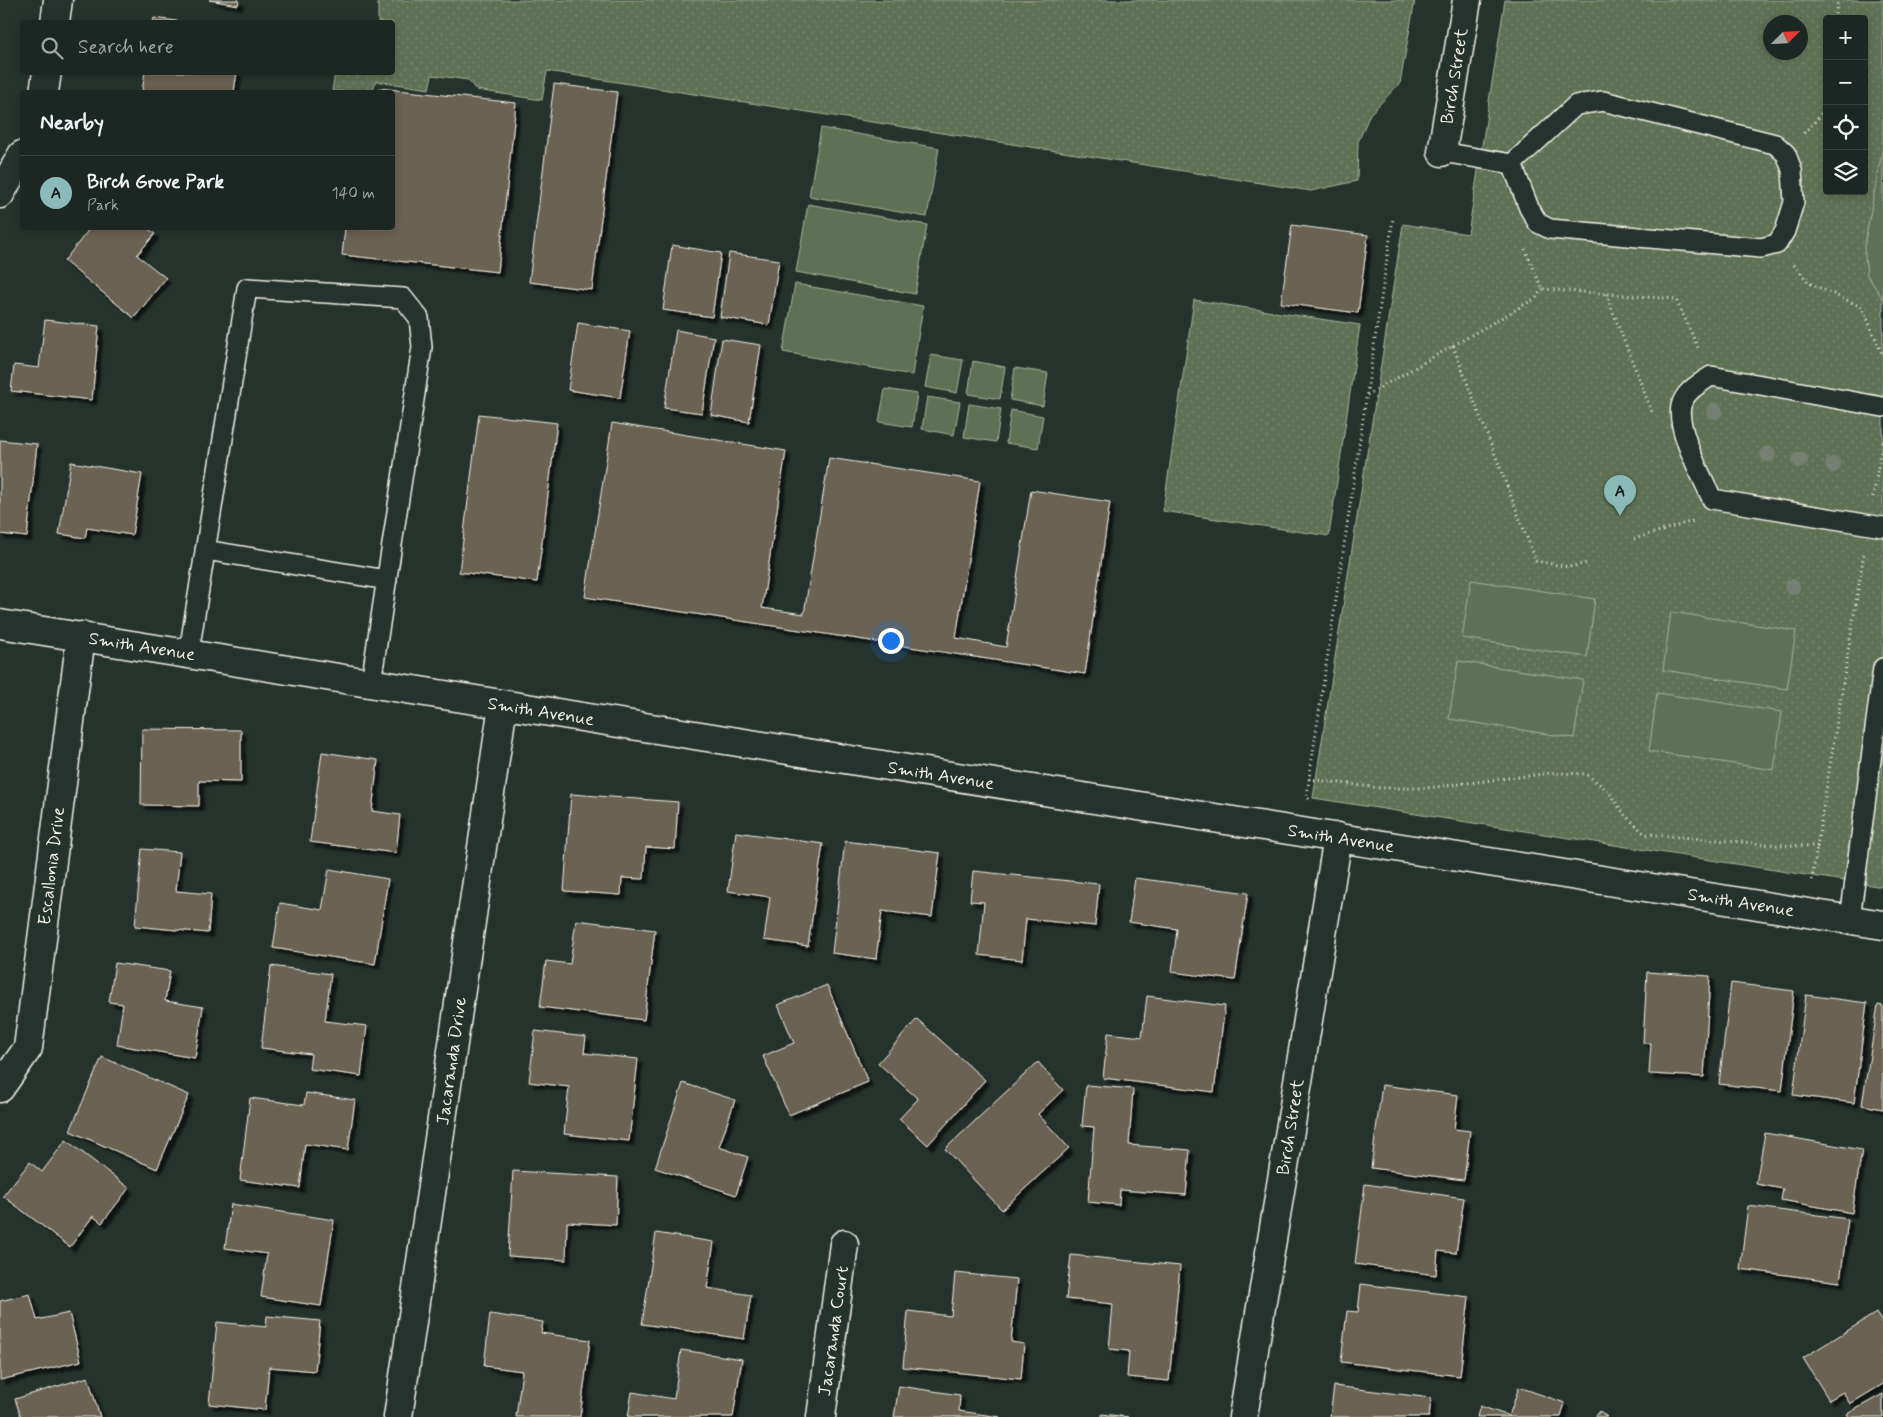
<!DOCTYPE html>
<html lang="en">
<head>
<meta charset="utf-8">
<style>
	:root { --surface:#1c2622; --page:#29322f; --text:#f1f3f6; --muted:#a0a5a5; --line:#3a4340; --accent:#8bbbb9 }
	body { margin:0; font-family:Mynerve,sans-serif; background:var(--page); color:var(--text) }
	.controls { position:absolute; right:15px; top:15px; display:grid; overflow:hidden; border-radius:5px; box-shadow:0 2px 8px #0003 }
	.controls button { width:45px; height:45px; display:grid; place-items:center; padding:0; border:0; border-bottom:1px solid var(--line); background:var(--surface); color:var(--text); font:25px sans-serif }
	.compass { position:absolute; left:1763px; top:15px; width:45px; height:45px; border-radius:50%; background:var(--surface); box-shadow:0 2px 8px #0003; rotate:66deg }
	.you { position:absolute; left:890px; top:640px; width:18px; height:18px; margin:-12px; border:4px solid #fff; border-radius:50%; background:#1a73e8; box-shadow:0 0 0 8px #1a73e833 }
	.badge { display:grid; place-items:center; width:32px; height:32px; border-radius:50%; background:var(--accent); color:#111; font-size:16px; font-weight:700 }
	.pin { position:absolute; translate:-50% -41px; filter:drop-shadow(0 1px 2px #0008) }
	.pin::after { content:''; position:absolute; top:26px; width:18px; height:15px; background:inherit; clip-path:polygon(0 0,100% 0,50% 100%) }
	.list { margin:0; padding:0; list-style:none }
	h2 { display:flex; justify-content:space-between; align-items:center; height:65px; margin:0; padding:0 20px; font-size:21px }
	h2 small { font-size:16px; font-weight:400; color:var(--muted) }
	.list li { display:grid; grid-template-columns:32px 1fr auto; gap:15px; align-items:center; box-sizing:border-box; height:75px; padding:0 20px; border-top:1px solid var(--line) }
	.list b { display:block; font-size:19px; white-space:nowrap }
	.list p { margin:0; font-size:16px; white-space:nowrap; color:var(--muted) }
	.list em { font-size:16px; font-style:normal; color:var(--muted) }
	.icon { flex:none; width:28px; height:28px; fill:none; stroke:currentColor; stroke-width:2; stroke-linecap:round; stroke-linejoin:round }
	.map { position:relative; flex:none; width:1883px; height:1417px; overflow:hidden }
	.search { position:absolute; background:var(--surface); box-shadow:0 2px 8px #0003; left:20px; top:20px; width:375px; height:55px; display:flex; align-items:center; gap:12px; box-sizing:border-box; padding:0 18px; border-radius:5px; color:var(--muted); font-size:19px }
	.panel { position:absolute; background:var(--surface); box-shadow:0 2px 8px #0003; left:20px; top:90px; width:375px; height:140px; border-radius:5px }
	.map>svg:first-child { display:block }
	.green { fill:url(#green-dots); stroke:#a9b19e; fill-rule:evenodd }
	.pitch { fill:#5e7154; stroke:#a9b19e }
	.building { fill:#6a6253; stroke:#f4f1e8; filter:url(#shadow) }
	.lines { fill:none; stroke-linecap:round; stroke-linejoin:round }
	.service-casing { stroke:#f4f1e8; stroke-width:22 }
	.minor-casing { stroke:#f4f1e8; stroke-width:31 }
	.path { stroke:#f4f1e8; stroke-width:3; stroke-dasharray:1 4; stroke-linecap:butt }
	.service { stroke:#26332d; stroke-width:19 }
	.minor { stroke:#26332d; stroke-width:28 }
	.tree { fill:#767f73 }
	.labels { text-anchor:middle; stroke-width:4; stroke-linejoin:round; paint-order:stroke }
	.street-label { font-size:18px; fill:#f4f1e8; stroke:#26332d }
</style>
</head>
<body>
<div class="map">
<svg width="1883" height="1417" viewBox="0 0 1883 1417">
	<defs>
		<pattern id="green-dots" width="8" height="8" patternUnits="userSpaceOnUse" patternTransform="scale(1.25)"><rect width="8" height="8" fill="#5e7154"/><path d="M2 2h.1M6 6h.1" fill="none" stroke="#76866d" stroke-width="1.8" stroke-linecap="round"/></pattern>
		<filter id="shadow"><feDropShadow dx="4.5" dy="4.5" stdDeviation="1" flood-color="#0009"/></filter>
	</defs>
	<rect width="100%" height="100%" fill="#26332d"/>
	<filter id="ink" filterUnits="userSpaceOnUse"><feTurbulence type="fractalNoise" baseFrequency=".02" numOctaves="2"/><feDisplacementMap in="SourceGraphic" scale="10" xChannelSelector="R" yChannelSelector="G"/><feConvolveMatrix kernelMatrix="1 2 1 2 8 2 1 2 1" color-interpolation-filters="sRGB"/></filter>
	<g filter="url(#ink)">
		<path class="green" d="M378 0H1415L1400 83 1370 114 1358 142 1357 181 1311 191 547 71 542 100 476 90 468 80 432 75 429 89 376 81 372 92 332 91 335 73 392 72V22H378Z
			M1505 0H1883V887L1313 798 1403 224 1468 234ZM1827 19H1864V191H1827ZM1770 22H1800V52H1770Z
			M1194 300 1360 325 1329 536 1163 511Z"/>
		<path class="pitch" d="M821 128 939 148 927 217 809 196Z
			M1883 146V299L1867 275 1864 247Z
			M808 204 927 225 915 294 796 272Z
			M795 284 923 306 912 375 783 352Z
			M931 355 963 360 957 393 925 387Z
			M973 361 1005 367 1000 399 968 394Z
			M1015 368 1048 373 1043 406 1010 400Z
			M885 389 917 394 912 427 879 422Z
			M927 397 960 402 954 435 922 429Z
			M969 404 1001 409 996 442 964 437Z
			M1011 410 1043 416 1038 448 1006 443Z
			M1471 580 1595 599 1587 657 1462 638Z
			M1671 612 1796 631 1787 689 1663 670Z
			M1458 661 1583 680 1574 738 1449 719Z
			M1657 693 1782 712 1774 770 1649 751Z"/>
		<path class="building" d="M209 0H239L238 5Z
			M154 18 184 22H153Z
			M145 72H237L234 92H154L142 91Z
			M554 84 617 92 592 290 529 282Z
			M379 88 516 103 498 272 342 255 345 228H392V92H378Z
			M1292 225 1368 235 1358 313 1281 303Z
			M90 228H147L155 234 137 255 166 278 134 318 64 261Z
			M672 245 721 253 712 317 663 310Z
			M729 253 779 260 769 325 720 317Z
			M45 320 99 326 92 400 11 391 14 365 39 368Z
			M578 323 630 331 620 398 568 390Z
			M676 330 714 337 702 413 664 408Z
			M722 339 761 345 749 422 711 415Z
			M479 414 557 423 537 582 459 572Z
			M612 423 786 451 762 608 804 614 829 458 980 481 956 638 1006 647 1031 490 1110 502 1085 674 585 597Z
			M0 440 37 444 27 537 0 534Z
			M71 462 142 474 132 535 87 528 85 538 59 534Z
			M142 729 241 730V782L199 781V806L141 805Z
			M322 752 378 760 372 811 400 815 396 853 310 842Z
			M571 794 678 802 675 849 646 847 644 879 622 878 621 895 564 891Z
			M736 832 823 844 808 946 764 940 770 897 728 891Z
			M845 841 940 853 932 917 882 911 876 959 832 953Z
			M142 849 180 852 176 891 211 894 208 933 135 926Z
			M329 869 388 879 375 964 273 948 280 903 322 910Z
			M973 871 1099 884 1095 926 1026 919 1022 960 979 955 984 902 970 901Z
			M1135 878 1248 893 1235 980 1172 972 1177 929 1129 922Z
			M576 920 655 930 644 1020 540 1007 546 961 570 964Z
			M115 963 170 971 165 1001 203 1007 195 1058 117 1045 123 1004 109 1002Z
			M271 966 331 974 325 1021 367 1026 361 1076 309 1069 311 1054 261 1048Z
			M1647 972 1710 976 1704 1077 1649 1074 1651 1043H1643Z
			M1731 983 1794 991 1782 1091 1719 1084Z
			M827 985 868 1082 789 1115 763 1056 794 1043 778 1005Z
			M1806 995 1867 1003 1854 1103 1793 1095Z
			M1147 996 1225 1006 1214 1092 1103 1078 1108 1033 1142 1037Z
			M1878 1005 1883 1006V1109L1862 1105Z
			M917 1019 985 1080 928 1145 899 1119 918 1099 878 1063Z
			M535 1031 586 1037 584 1053 638 1059 629 1141 564 1134 569 1087 529 1082Z
			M102 1057 189 1095 157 1169 70 1131Z
			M1038 1062 1063 1090 1038 1114 1069 1148 1002 1210 945 1149Z
			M683 1083 735 1100 719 1147 748 1157 736 1195 655 1168Z
			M1086 1085 1133 1089 1129 1145 1190 1150 1186 1195 1120 1190 1119 1205 1088 1202 1094 1127 1082 1126Z
			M1382 1085 1458 1095 1454 1129 1470 1131 1464 1180 1371 1168Z
			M306 1093 355 1100 348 1150 305 1144 300 1188 240 1180 250 1098 304 1105Z
			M1765 1133 1862 1150 1852 1213 1781 1200 1783 1189 1756 1184Z
			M66 1140 129 1188 102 1223 93 1216 70 1247 3 1196 30 1162 42 1172Z
			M513 1171 618 1177 616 1225 567 1222 566 1260 508 1256Z
			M1365 1184 1464 1198 1456 1253 1438 1251 1436 1275 1355 1264Z
			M231 1204 334 1220 321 1306 261 1297 267 1254 225 1248Z
			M1748 1206 1848 1219 1840 1282 1740 1269Z
			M656 1233 714 1242 707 1288 751 1295 744 1339 642 1324Z
			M1071 1255 1180 1266 1169 1381 1127 1377 1129 1351 1109 1349 1113 1304 1066 1299Z
			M955 1273 1017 1279 1011 1342 1024 1344 1021 1379 903 1367 908 1311 951 1316Z
			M1361 1284 1469 1297 1460 1376 1341 1362 1347 1311 1358 1312Z
			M30 1294 37 1320 69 1313 81 1361 0 1380V1301Z
			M1876 1313 1883 1324V1384L1850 1404 1843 1392 1829 1400 1803 1358Z
			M490 1314 543 1322 541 1333 590 1340 580 1417H516L522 1371 484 1366Z
			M267 1316 320 1321 315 1371 269 1367 265 1410 209 1404 217 1322 266 1327Z
			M681 1350 742 1359 733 1417H628L632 1392 674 1399Z
			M88 1377 100 1417H21L15 1399Z
			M899 1386 960 1395 959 1411 1000 1417H894Z
			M1334 1386 1431 1398 1429 1417H1330Z
			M1519 1387 1565 1403 1561 1417H1477L1480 1406 1509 1416Z
			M1883 1394V1417H1849L1847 1414Z
			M1600 1411 1607 1417H1595Z
			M1102 1414 1128 1417H1102Z"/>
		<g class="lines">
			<defs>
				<path id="service" d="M1603 101 1775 144 1786 154 1792 170 1794 202 1785 231 1777 244 1761 248 1550 229 1538 223 1529 208 1512 164 1576 105Z
					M1442 152 1512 164
					M1883 407 1711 376C1700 383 1684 392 1681 406 1676 430 1702 476 1712 499L1883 527
					M205 550 387 580
					M189 652 247 288 403 298 419 318 422 347 371 683
					M1850 919 1883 668"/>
				<path id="minor" d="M55 22 58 0
					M44 92 47 72
					M1442 152 1467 0
					M0 194 22 155
					M0 624 1883 925
					M0 1088 28 1048 81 636
					M398 1417 503 705
					M821 1417 844 1244
					M1243 1417 1338 837"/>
			</defs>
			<use href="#service" class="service-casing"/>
			<use href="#minor" class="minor-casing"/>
			<path class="path" d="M1834 19 1838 0
				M1804 133 1819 117 1827 104
				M1525 249 1542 289 1676 299 1699 350
				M1794 265 1809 283 1862 307 1883 356
				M1606 294 1652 412
				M1453 346 1536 561 1569 567 1588 563
				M1367 395 1536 298 1542 289
				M1873 497 1883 439
				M1634 539 1693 521 1692 519
				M1309 779 1380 788H1427L1551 773 1586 774 1607 790 1625 815 1645 834 1777 845 1817 846 1864 553
				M1309 799 1307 797 1309 779 1393 219
				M1812 880 1817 846"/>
			<use href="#service" class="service"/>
			<use href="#minor" class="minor"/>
		</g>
		<g class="tree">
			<circle cx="1715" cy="411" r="8"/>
			<circle cx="1768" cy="454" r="8"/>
			<circle cx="1800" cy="460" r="8"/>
			<circle cx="1833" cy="465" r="8"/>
			<circle cx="1792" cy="587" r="8"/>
		</g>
	</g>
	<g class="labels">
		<g class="street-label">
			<text transform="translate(1454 76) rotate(-81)" y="6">Birch Street</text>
			<text transform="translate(142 646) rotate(9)" y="6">Smith Avenue</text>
			<text transform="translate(541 711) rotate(9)" y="6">Smith Avenue</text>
			<text transform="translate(941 775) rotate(9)" y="6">Smith Avenue</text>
			<text transform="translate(1341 838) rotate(9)" y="6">Smith Avenue</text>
			<text transform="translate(51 866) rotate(-83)" y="6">Escallonia Drive</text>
			<text transform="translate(1741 902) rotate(9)" y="6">Smith Avenue</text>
			<text transform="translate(451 1061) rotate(-82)" y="6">Jacaranda Drive</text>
			<text transform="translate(1290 1127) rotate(-81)" y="6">Birch Street</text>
			<text transform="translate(833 1331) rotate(-82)" y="6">Jacaranda Court</text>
		</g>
	</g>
</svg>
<div class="controls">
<button>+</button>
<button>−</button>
<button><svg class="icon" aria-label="locate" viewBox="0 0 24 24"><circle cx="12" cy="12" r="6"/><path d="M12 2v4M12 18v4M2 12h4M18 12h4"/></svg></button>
<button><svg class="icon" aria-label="layers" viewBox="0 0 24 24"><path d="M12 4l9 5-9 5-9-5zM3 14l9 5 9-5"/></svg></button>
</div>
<svg class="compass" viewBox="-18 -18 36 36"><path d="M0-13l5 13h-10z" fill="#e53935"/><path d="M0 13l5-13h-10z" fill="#a0a5a5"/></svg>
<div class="you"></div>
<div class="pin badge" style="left:1620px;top:516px">A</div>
<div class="search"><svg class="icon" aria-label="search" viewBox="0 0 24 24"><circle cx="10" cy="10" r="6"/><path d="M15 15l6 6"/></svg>Search here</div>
<section class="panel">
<h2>Nearby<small></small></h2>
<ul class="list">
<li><span class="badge">A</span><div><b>Birch Grove Park</b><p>Park</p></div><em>140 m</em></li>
</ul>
</section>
</div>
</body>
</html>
